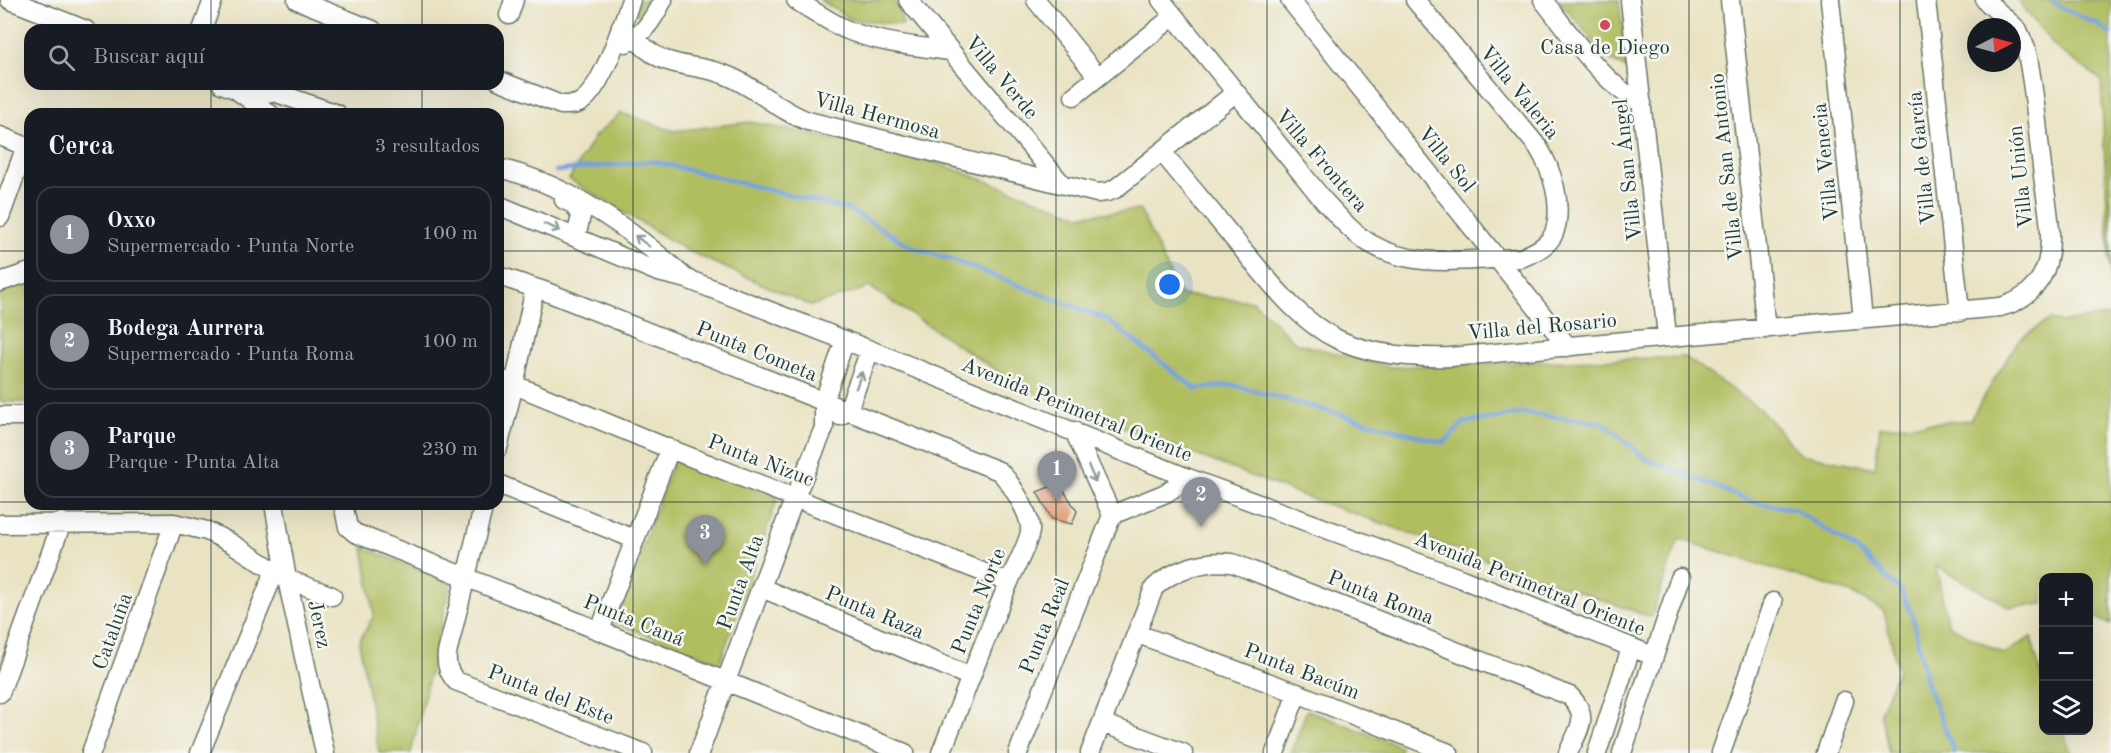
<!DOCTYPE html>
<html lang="es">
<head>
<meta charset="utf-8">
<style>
	:root { --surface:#171b24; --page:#20242c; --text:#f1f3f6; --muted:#9ea1a6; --line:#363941; --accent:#8c9099 }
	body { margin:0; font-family:"Old Standard TT",serif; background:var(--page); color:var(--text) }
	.controls { position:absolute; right:18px; bottom:18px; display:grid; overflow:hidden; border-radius:12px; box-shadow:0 6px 24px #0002 }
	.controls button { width:54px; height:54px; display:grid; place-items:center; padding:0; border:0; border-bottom:2px solid var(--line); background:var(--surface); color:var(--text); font:30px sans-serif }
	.compass { position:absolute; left:1967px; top:18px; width:54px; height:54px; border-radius:50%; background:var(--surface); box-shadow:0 6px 24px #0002; rotate:84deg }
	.you { position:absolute; left:1170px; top:285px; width:21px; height:21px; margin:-15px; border:4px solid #fff; border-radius:50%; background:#1a73e8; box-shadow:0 0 0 9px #1a73e833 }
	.badge { display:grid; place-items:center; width:39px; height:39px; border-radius:50%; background:var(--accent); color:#fff; font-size:20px; font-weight:700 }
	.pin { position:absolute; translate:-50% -50px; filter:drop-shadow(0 2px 3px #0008) }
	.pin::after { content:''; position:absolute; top:32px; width:21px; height:18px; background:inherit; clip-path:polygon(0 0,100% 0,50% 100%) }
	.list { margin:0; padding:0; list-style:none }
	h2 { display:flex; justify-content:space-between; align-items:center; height:78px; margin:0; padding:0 24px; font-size:26px }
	h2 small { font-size:20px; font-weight:400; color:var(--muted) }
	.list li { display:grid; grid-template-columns:39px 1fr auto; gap:18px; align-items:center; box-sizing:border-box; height:96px; margin:0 12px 12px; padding:0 12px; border:2px solid var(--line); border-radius:18px }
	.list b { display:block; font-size:22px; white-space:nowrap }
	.list p { margin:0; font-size:20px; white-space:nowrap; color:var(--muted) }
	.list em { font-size:20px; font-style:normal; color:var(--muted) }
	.icon { flex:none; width:33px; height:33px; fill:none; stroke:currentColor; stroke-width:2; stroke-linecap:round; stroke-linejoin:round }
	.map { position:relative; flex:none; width:2111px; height:753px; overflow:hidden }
	.search { position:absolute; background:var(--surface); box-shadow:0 6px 24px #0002; left:24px; top:24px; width:480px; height:66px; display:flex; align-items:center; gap:15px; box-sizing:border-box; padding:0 21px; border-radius:18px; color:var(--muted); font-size:22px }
	.panel { position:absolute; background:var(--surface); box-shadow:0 6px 24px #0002; left:24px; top:108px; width:480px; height:402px; border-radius:18px }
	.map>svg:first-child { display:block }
	.green { fill:#b1be61; stroke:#687e4a; stroke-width:1.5 }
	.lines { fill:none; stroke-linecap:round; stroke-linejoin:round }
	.stream { stroke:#72a0db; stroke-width:4.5 }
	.building { fill:#e1966e }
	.minor-casing { stroke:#676; stroke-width:21 }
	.minor { stroke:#fff; stroke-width:18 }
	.oneway { stroke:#8f9e9a }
	.grid { fill:none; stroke:#1f3d34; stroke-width:1.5; stroke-opacity:0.55 }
	.poi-dot { fill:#d1495b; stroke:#f6f6f2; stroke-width:2 }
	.labels { text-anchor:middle; stroke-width:5; stroke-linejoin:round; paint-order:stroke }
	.poi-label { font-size:21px; fill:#1f3d34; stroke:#f6f6f2 }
	.street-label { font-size:21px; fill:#1f3d34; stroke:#f6f6f2 }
</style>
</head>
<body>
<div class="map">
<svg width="2111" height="753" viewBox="0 0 2111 753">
	<rect width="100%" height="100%" fill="#f6f6f2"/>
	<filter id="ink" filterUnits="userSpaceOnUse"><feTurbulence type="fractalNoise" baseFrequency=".0167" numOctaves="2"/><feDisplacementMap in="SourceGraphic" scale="12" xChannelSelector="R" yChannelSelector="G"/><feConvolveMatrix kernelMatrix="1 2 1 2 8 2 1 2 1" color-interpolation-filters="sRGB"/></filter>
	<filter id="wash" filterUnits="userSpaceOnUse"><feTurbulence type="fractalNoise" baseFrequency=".008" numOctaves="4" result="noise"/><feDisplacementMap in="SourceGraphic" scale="24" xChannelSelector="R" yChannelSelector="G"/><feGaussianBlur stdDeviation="1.35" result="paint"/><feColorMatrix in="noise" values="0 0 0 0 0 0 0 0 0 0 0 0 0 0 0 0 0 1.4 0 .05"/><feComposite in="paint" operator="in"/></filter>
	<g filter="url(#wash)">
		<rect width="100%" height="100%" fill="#eae3c3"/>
		<path class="green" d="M640 0H652L645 18 635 13Z
			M820 0H893L898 6 903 25 850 19Z
			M1559 0H1619L1628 70 1607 58Z
			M2017 0H2111V290L2101 80 2055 47Z
			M621 113 674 131 750 122 916 155 1079 215 1140 210 1180 295 1253 301 1296 343 1389 367 1685 357 1761 410 1800 454 1875 468 1880 427 1970 420 2019 339 2049 320 2061 322 2111 315V625L2089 614 2088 578H2044L2043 604 2010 607 1936 566 1948 625 2004 654 2031 637 2043 681 2044 730 2068 731 2064 736 2072 753H1889L1880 712 1898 670 1884 611 1851 593 1679 539 1651 617 1309 498 1026 390 870 287 811 306 686 250 569 179 595 136Z
			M30 280V402H0V292Z
			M675 457 778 498 720 662 615 623Z
			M363 547 451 583 411 753H379L359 642 374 615Z
			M1307 710 1400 746V753H1291Z"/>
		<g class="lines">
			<path class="stream" d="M2051 0 2055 4 2099 25 2111 34
				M556 171 652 161 850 210 912 247 969 266 1106 319 1196 389 1233 385 1444 443 1463 423 1523 413 1604 423 1646 459 1753 502 1794 509 1856 549 1900 590 1912 615 1927 685 1955 753"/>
		</g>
		<g id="blocks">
			<path class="building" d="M1059 483 1077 511 1072 524 1052 519 1037 492Z"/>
		</g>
	</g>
	<g filter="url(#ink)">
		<use href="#blocks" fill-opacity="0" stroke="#676" stroke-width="1.5"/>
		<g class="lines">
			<defs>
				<path id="minor" d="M10 0 86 30
					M297 0 373 30
					M796 0C812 10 828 21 845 29 877 43 915 46 950 51
					M908 0 1061 183
					M1036 0 1097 76
					M1161 0 1324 201C1338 216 1353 234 1371 244 1417 271 1470 258 1521 258 1533 253 1549 246 1554 233 1564 205 1552 170 1538 147L1415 0
					M1290 0 1568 347
					M1543 0C1569 32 1605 87 1642 103
					M1630 0 1667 336
					M1730 0 1766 329
					M1830 0 1863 319
					M1926 0 1960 312
					M509 15 514 0
					M621 26C635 37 648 54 665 60 684 67 705 67 723 74 754 85 777 110 808 121L1097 193 1107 192 1115 189 1235 93
					M202 30 213 0
					M626 43C644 35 654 17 663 0
					M498 80 561 105C567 105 573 106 579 103 602 91 622 24 631 0
					M222 84 235 89 270 114
					M235 89 277 93 337 114
					M1074 96 1174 16
					M0 136 30 148
					M1162 152C1187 183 1213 213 1238 244 1267 278 1296 319 1337 339 1370 355 1414 358 1450 357L2000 307C2022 302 2041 286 2047 263 2055 232 2045 198 2042 167 2037 128 2035 88 2026 49L2018 30 1985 0
					M498 168C569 184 633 230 685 278
					M564 200 573 204 581 216 576 237
					M498 205 658 272 687 279 870 350 1188 478 1462 579 1653 656
					M0 217 26 146
					M498 278H505L547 292 999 471C1010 481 1032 516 1030 531 1029 543 1014 569 1009 582 985 638 964 696 941 753
					M0 282 30 272
					M498 378 670 449 1008 582
					M0 416H30
					M840 416 848 410 870 350
					M1074 431 1112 515
					M498 448 514 385 535 288
					M498 484 634 539
					M274 504 287 579 325 753
					M343 504 348 527 355 533 905 753
					M484 504 447 653C446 665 448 672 456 681L643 753
					M0 524 174 523 207 531 231 543 287 579 332 596
					M762 588 971 677
					M600 630 670 449
					M1138 634 1297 693 1449 753
					M0 693 62 522
					M1102 723 1183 753
					M91 753 174 523
					M200 753 275 571
					M699 753 795 497 824 428V401L845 340
					M1018 753 1112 515 1166 493 1188 478
					M1090 753 1154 588C1172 570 1205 559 1231 563 1237 564 1244 568 1250 570L1570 696C1591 717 1578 730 1568 753
					M1275 753 1297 693
					M1597 753 1631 648
					M1622 753 1680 578
					M1721 753 1773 602
					M1826 753 1844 701"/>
			</defs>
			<use href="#minor" class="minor-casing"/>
			<use href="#minor" class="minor"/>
		</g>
		<defs><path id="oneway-shaft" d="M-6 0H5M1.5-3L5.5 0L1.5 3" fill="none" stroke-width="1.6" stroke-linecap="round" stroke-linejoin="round" transform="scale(1.5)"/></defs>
		<g class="oneway">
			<use href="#oneway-shaft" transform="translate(552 227) rotate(22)"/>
			<use href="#oneway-shaft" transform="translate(642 241) rotate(-143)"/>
			<use href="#oneway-shaft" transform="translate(859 380) rotate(-70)"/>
			<use href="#oneway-shaft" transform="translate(1092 474) rotate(66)"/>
		</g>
	</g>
	<path class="grid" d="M211 0V30M422 0V30M633 0V753M844 0V753M1056 0V753M1267 0V753M1478 0V753M1689 0V753M1900 0V753M211 84V114M422 84V114M0 251H30M498 251H2111M0 502H30M498 502H2111M211 504V753M422 504V753"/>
	<circle class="poi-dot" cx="1605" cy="25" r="6"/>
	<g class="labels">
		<g class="poi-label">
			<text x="1605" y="54">Casa de Diego</text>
		</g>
		<g class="street-label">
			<text transform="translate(1002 77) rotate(50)" y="7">Villa Verde</text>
			<text transform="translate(1520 92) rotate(51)" y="7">Villa Valeria</text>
			<text transform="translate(877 115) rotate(15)" y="7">Villa Hermosa</text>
			<text transform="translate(1921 158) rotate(-96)" y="7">Villa de García</text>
			<text transform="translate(1447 159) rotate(51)" y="7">Villa Sol</text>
			<text transform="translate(1322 160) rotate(49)" y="7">Villa Frontera</text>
			<text transform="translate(1825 162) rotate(-96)" y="7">Villa Venecia</text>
			<text transform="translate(1726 167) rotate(-96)" y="7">Villa de San Antonio</text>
			<text transform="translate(1627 170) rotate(-96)" y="7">Villa San Ángel</text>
			<text transform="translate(2020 177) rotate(-96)" y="7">Villa Unión</text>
			<text transform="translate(1542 326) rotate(-5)" y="7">Villa del Rosario</text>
			<text transform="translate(757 351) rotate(22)" y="7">Punta Cometa</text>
			<text transform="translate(1077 409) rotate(22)" y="7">Avenida Perimetral Oriente</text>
			<text transform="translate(761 460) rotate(21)" y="7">Punta Nizuc</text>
			<text transform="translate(740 582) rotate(-70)" y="7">Punta Alta</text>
			<text transform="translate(1530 583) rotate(22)" y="7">Avenida Perimetral Oriente</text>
			<text transform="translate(1381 597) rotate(22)" y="7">Punta Roma</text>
			<text transform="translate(978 601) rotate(-68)" y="7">Punta Norte</text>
			<text transform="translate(875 612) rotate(23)" y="7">Punta Raza</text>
			<text transform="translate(634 620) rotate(22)" y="7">Punta Caná</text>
			<text transform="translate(320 624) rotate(78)" y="7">Jerez</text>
			<text transform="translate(1044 626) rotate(-68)" y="7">Punta Real</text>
			<text transform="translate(112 631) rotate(-70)" y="7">Cataluña</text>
			<text transform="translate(1302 671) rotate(21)" y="7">Punta Bacúm</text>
			<text transform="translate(551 694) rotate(21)" y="7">Punta del Este</text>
		</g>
	</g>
</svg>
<div class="controls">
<button>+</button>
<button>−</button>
<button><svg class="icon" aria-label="layers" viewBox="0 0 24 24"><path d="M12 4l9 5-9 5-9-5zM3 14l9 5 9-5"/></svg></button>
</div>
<svg class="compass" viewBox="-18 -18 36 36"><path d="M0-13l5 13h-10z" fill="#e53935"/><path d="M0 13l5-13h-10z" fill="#9ea1a6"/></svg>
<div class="you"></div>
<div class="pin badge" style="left:1057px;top:501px">1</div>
<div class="pin badge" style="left:1201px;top:527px">2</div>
<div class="pin badge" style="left:705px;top:565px">3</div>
<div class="search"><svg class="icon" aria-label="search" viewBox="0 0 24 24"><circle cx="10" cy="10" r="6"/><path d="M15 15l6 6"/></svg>Buscar aquí</div>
<section class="panel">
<h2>Cerca<small>3 resultados</small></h2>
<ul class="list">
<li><span class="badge">1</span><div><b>Oxxo</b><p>Supermercado · Punta Norte</p></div><em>100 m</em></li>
<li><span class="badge">2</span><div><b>Bodega Aurrera</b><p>Supermercado · Punta Roma</p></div><em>100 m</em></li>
<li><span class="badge">3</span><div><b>Parque</b><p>Parque · Punta Alta</p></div><em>230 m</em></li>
</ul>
</section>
</div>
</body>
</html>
